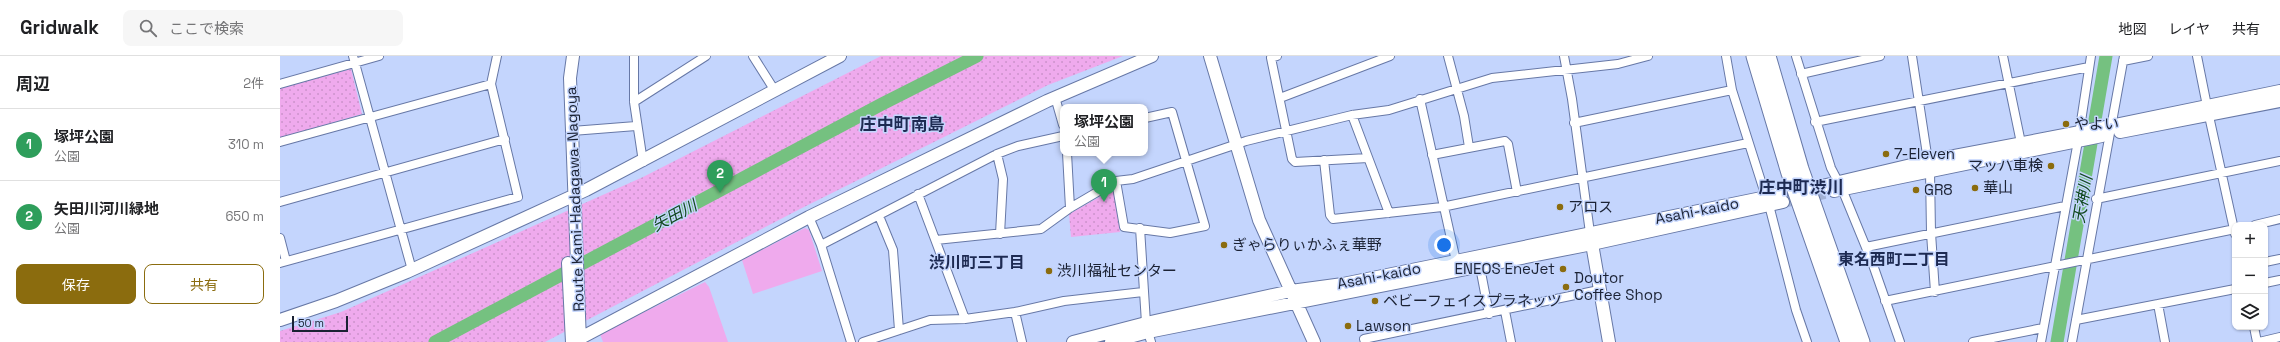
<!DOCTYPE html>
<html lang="ja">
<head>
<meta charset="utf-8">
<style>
	:root { --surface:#fff; --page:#f6f6f6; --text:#202124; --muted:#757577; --line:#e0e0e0; --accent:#8b6c0e }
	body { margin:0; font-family:"Space Grotesk","Noto Sans JP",sans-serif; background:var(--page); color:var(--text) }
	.controls { position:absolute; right:12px; bottom:12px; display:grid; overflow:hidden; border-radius:8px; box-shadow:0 1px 3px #0004 }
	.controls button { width:36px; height:36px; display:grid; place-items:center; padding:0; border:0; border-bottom:1px solid var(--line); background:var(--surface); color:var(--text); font:20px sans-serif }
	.scale { position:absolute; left:12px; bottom:10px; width:56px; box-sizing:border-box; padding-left:4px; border:2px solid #1b2234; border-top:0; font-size:11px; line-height:14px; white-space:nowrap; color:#1b2234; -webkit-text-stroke:3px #c4d5fd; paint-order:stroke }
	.you { position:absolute; left:1164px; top:189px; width:14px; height:14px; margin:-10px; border:3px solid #fff; border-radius:50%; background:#1a73e8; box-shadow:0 0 0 6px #1a73e833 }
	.badge { display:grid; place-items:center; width:26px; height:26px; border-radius:50%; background:var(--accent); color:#fff; font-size:13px; font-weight:700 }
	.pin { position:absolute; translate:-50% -33px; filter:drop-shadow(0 1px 2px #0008) }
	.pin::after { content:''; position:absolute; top:21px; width:14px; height:12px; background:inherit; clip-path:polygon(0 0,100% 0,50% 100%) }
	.popup { position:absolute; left:780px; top:48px; width:88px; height:52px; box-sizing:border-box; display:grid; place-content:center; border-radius:8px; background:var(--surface); filter:drop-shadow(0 1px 3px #0005); font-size:13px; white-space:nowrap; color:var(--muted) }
	.popup b { font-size:15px; color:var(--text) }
	.popup::after { content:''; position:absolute; left:50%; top:100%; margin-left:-8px; border:8px solid transparent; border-top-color:var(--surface) }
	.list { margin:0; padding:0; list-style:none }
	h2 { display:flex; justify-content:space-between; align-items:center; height:52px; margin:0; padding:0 16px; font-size:17px }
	h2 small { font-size:13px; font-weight:400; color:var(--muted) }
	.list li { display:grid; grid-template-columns:26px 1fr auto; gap:12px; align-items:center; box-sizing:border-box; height:72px; padding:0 16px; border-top:1px solid var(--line) }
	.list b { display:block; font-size:15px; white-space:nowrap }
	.list p { margin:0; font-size:13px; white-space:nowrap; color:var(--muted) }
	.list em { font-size:13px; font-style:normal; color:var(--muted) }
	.actions { display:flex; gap:8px; padding:12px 16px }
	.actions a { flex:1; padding:9px 0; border:1px solid var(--accent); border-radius:8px; text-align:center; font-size:14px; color:var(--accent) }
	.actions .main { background:var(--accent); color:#fff }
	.icon { flex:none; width:22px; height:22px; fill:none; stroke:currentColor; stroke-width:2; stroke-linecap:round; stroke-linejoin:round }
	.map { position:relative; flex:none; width:2000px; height:286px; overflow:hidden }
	header { display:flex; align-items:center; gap:24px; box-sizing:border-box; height:56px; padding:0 20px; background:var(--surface); border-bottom:1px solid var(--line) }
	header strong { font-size:19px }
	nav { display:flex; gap:22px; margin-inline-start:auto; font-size:14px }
	.search { width:280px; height:36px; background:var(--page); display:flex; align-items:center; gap:10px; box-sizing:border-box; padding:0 14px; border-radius:8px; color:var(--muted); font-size:15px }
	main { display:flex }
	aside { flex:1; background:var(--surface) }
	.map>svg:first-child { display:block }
	.park { fill:url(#park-dots) }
	.pitch { fill:#efaaed }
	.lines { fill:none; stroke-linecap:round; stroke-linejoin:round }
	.river { stroke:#75c180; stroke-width:13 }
	.secondary-tunnel { stroke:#a2b1d5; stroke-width:12; stroke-dasharray:12 6; stroke-linecap:butt }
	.street-casing { stroke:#6778a6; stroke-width:10 }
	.secondary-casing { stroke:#6778a6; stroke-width:14 }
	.highway-casing { stroke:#6778a6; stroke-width:17 }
	.street { stroke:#fff; stroke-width:8 }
	.secondary { stroke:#fff; stroke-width:12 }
	.highway { stroke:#fff; stroke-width:15 }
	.poi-dot { fill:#8b6c0e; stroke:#c4d5fd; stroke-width:1.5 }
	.labels { text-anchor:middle; stroke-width:3; stroke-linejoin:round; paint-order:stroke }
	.poi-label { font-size:15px; fill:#1b2234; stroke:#c4d5fd; text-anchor:start }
	.street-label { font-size:15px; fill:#1b2234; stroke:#c4d5fd }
	.water-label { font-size:16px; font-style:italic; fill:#12491f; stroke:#c4d5fd }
	.neighbourhood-label { font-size:16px; font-weight:bold; fill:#1d2a52; stroke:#c4d5fd }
	.quarter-label { font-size:17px; font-weight:bold; fill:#1d2a52; stroke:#c4d5fd }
</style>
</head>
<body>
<header>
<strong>Gridwalk</strong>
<div class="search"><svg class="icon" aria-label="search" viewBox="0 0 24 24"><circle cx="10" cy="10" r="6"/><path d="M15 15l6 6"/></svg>ここで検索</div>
<nav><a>地図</a><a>レイヤ</a><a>共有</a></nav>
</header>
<main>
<aside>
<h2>周辺<small>2件</small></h2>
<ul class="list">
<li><span class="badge" style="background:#2e9e5b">1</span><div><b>塚坪公園</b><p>公園</p></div><em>310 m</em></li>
<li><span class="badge" style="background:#2e9e5b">2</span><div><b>矢田川河川緑地</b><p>公園</p></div><em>650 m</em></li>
</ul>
<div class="actions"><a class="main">保存</a><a>共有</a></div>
</aside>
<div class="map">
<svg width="2000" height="286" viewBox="0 0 2000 286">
	<defs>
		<pattern id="park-dots" width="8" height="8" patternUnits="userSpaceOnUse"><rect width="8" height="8" fill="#efaaed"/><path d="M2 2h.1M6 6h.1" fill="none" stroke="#cc92cc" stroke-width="1.8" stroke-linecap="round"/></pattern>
	</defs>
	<rect width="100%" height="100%" fill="#c4d5fd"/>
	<path class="park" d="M601 0H843L768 29 520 153 265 286H0V275L61 256 363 121Z
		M71 13 82 58 0 82V32Z
		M834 133 840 176 791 181 789 158Z"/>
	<path class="pitch" d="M525 172 529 174 542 215 473 238 462 204Z
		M425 226 429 231 448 286H323L320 278Z"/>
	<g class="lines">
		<path class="river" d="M155 286 602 48 697 0
			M1777 286 1826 0"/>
		<path class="secondary-tunnel" d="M1503 146 1545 137"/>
		<defs>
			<path id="street" d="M73 0 132 214
				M354 0V46L363 106
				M473 0 495 35
				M997 0 991 2 1012 103 1015 106 1088 102
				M1168 0 1184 60 1189 91
				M1284 0 1292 43 1310 177
				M1446 0 1452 34 1486 141
				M1516 0 1551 112 1562 133 1592 206 1620 286
				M1632 0 1648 105
				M1723 0 1741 87
				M1917 0 1927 50
				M1843 5 1868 0
				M1521 18 1600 0
				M0 28 99 0
				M775 41 783 69
				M1000 42 1110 0
				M1140 43 1176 205
				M354 46 426 0
				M1072 59 1109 157
				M1929 60 1955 178
				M1535 66 1809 11
				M1294 67 1452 34
				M292 75 356 70
				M0 86 211 28
				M787 97 790 152
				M717 98 723 123 720 178
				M1152 99 1225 85 1228 88 1237 136
				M1044 104 1050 159 1053 163 1162 151 1468 87
				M1650 115 1651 177 1655 236
				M836 125 844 171 890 177 925 170 892 56 865 62
				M638 138 685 263
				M1816 143 2000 105
				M0 146 225 83
				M1489 149 1516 254 1527 286
				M599 160 613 194 619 274
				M529 161 541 189 571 286
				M1975 169 2000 163
				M860 172 866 267
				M0 182 6 205
				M656 184 761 173 790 152 836 125 853 123 966 85 1072 59 1109 54 1212 22 1338 8 1368 0
				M541 189 717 98 738 90 783 80
				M1586 191 1785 150
				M1985 206 2000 203
				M0 207 238 141 211 28 217 0
				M1200 211 1209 258
				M1985 227 2000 224
				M1605 245 1955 173
				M1878 248 1885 286
				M1225 255 1231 286
				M735 256 742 286
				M1796 264 1955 233
				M1974 271 1977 286
				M868 276 871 286
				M583 286 650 264 685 263 735 256 784 245 863 236
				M1085 286 1084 283 1319 234
				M1693 286 1763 272
				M1761 286 1798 85 1811 0
				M1792 286 1844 0
				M1979 286 2000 281"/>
			<path id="secondary" d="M293 0 290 22 300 286
				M930 0 979 164 1034 286
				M1840 76 2000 45
				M1542 130 1648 105 1826 71 2000 35
				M1554 135 1822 80
				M1311 182 1329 286
				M288 207 292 286
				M0 264 56 245 127 216 306 134 560 0
				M293 286 529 161 767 45 872 0
				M793 286 866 267 1011 235 1063 228 1176 205 1501 138
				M831 286 868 276 1312 188 1503 146"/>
			<path id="highway" d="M1474 0 1509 117 1568 286
				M1488 0 1521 113 1582 286"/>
		</defs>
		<use href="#street" class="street-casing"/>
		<use href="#secondary" class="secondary-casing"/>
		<use href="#highway" class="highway-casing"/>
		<use href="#street" class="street"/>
		<use href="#secondary" class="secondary"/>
		<use href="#highway" class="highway"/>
	</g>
	<g class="poi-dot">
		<circle cx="1786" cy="68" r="4"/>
		<circle cx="1606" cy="98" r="4"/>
		<circle cx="1771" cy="110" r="4"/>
		<circle cx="1695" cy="132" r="4"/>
		<circle cx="1636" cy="134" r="4"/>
		<circle cx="1280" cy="151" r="4"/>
		<circle cx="944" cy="189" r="4"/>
		<circle cx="1283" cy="213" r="4"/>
		<circle cx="769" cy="215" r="4"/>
		<circle cx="1286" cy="231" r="4"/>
		<circle cx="1095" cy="245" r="4"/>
		<circle cx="1068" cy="270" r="4"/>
	</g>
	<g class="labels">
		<g class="poi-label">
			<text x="1794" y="73">やよい</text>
			<text x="1614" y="103">7-Eleven</text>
			<text x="1763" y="115" text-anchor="end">マッハ車検</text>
			<text x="1703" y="137">華山</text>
			<text x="1644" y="139">GR8</text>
			<text x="1288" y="156">アロス</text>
			<text x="952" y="194">ぎゃらりぃかふぇ華野</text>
			<text x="1275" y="218" text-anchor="end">ENEOS EneJet</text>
			<text x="777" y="220">渋川福祉センター</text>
			<text x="1294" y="227">Doutor<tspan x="1294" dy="17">Coffee Shop</tspan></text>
			<text x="1103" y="250">ベビーフェイスプラネッツ</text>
			<text x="1076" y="275">Lawson</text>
		</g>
		<g class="street-label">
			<text transform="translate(295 143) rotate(-92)" y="5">Route Kami-Hadagawa-Nagoya</text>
			<text transform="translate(1417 155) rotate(-11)" y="5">Asahi-kaido</text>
			<text transform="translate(1099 220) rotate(-11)" y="5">Asahi-kaido</text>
		</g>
		<g class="water-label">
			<text transform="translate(1802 143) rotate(-80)" y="6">天神川</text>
			<text transform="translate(394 159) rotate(-28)" y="6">矢田川</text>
		</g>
		<g class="neighbourhood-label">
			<text x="1614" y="209">東名西町二丁目</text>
			<text x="697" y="212">渋川町三丁目</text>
		</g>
		<g class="quarter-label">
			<text x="622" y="74">庄中町南島</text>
			<text x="1521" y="137">庄中町渋川</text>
		</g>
	</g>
</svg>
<div class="controls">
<button>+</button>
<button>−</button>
<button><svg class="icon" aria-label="layers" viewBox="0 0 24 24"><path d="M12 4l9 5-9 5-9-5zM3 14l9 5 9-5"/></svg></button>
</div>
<div class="scale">50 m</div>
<div class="you"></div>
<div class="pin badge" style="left:824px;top:146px;background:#2e9e5b">1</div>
<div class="popup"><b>塚坪公園</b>公園</div>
<div class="pin badge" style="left:440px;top:137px;background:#2e9e5b">2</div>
</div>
</main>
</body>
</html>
